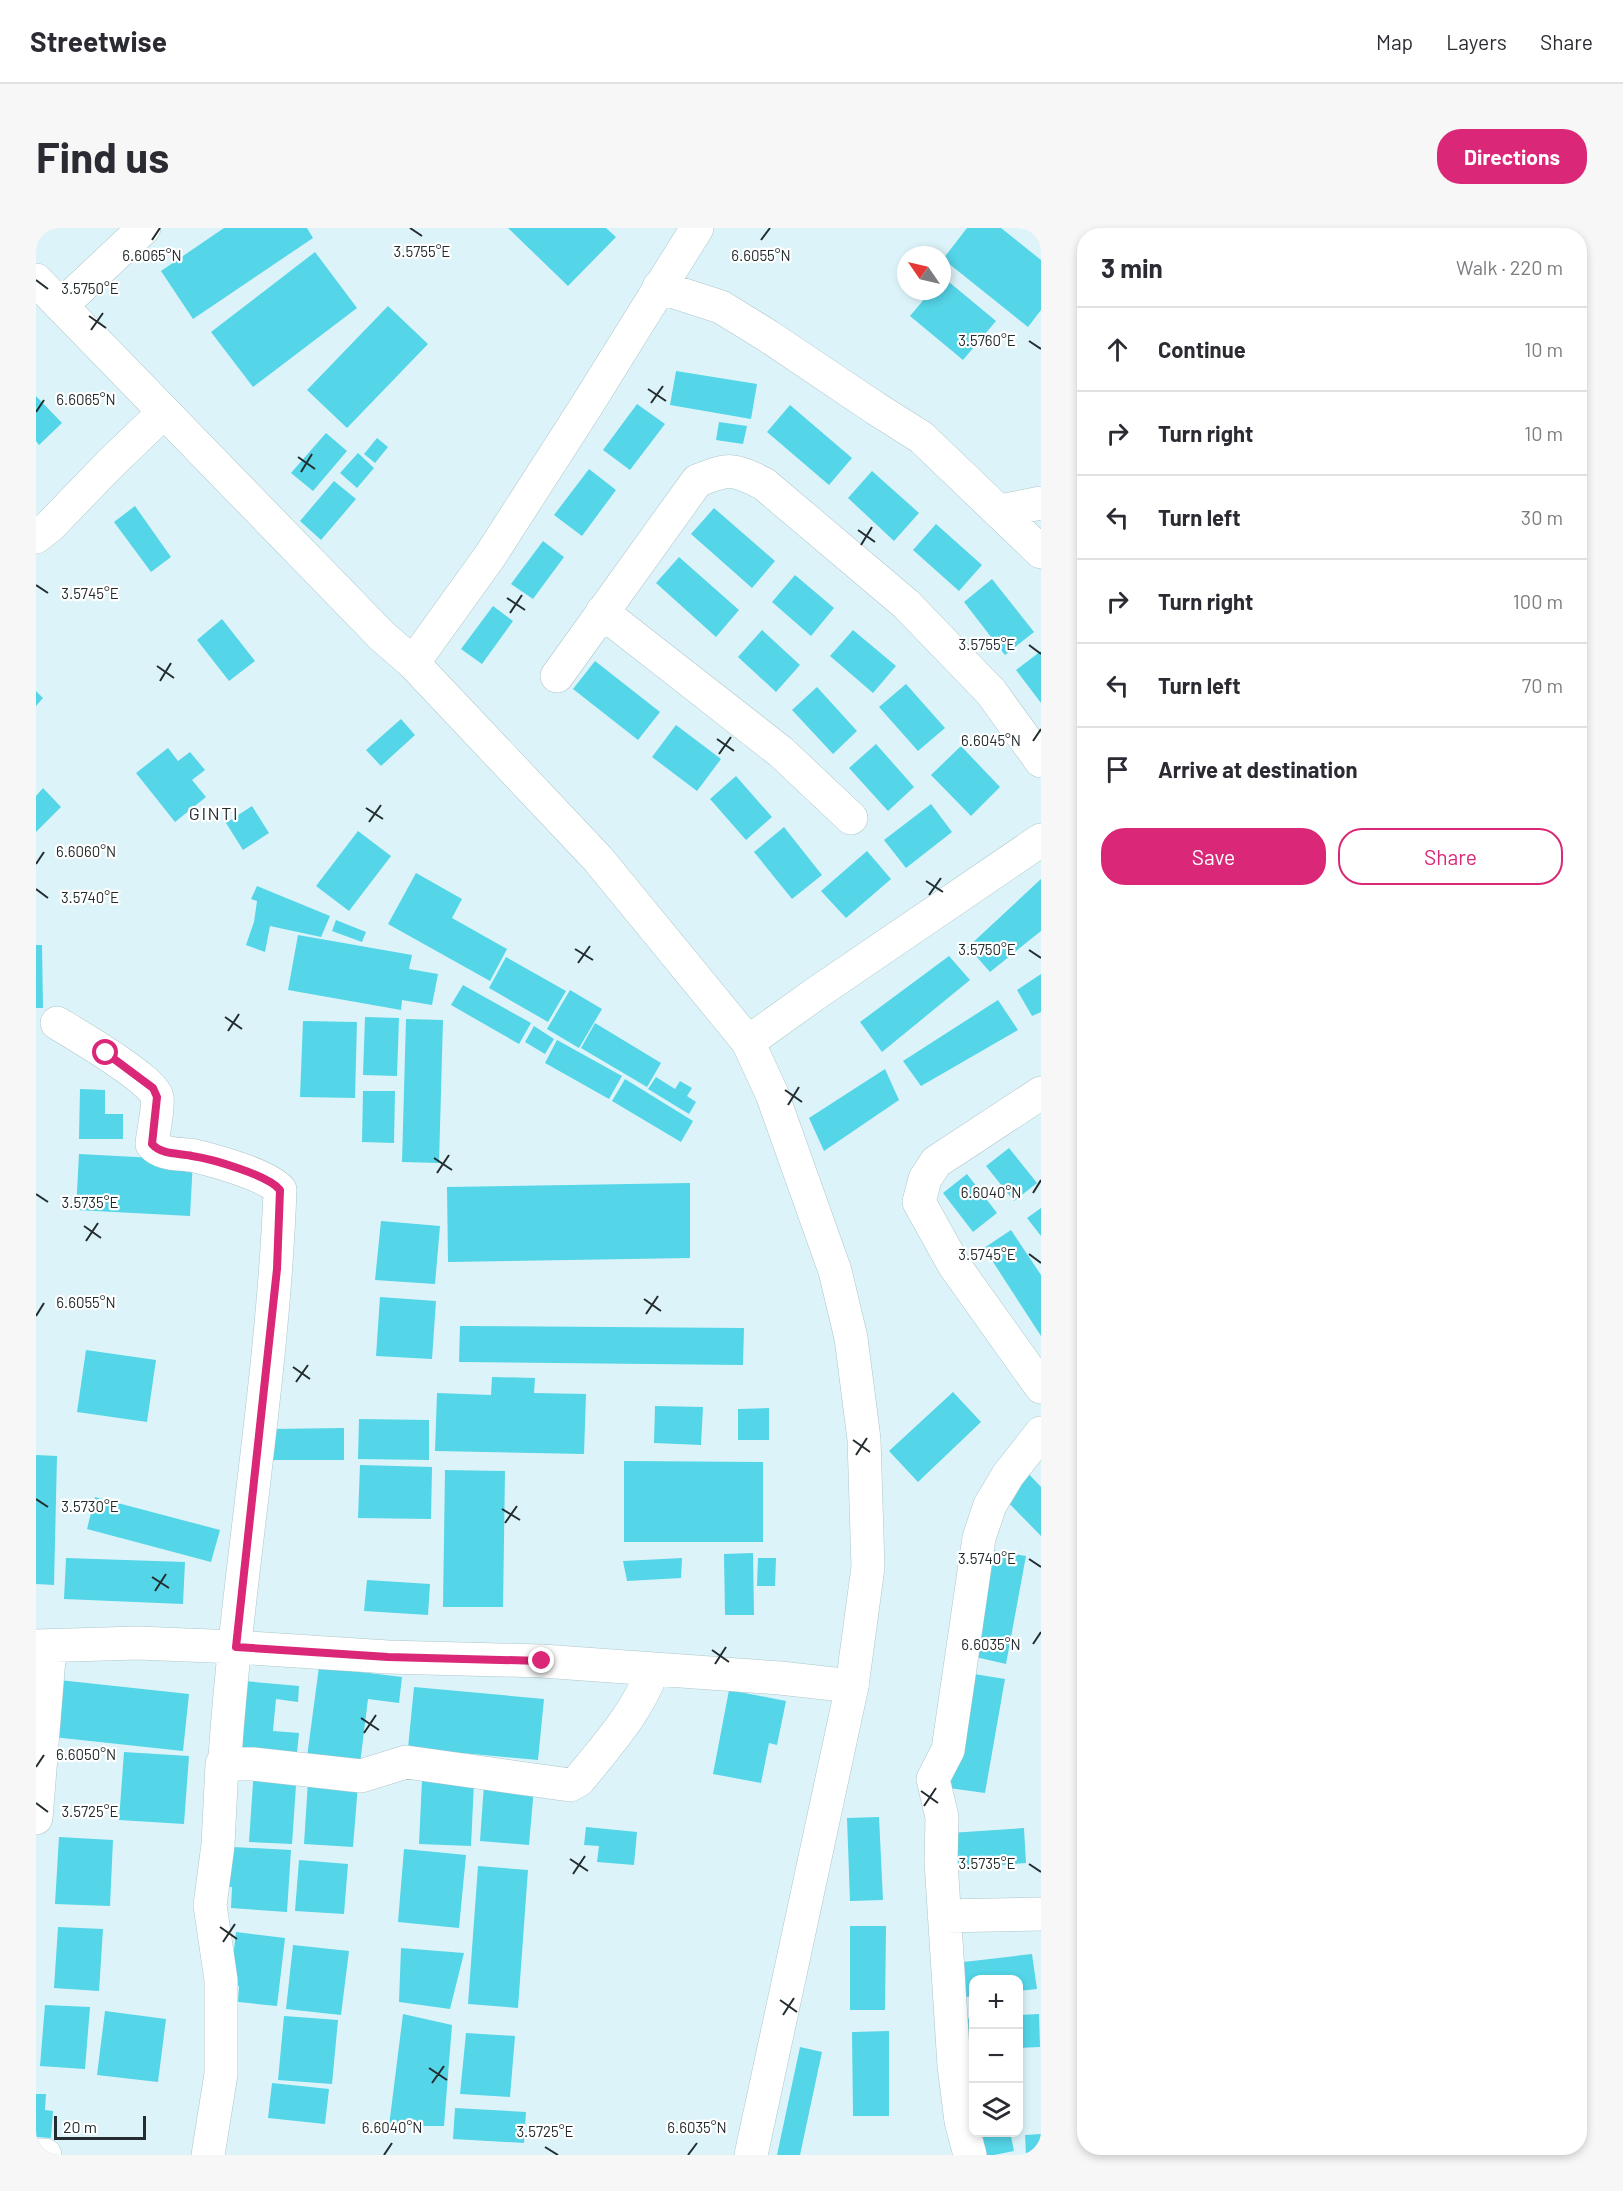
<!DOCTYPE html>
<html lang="en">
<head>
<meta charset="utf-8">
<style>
	:root { --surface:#fff; --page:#f7f7f7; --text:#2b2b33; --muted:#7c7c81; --line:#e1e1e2; --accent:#db2777 }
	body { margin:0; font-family:Barlow,sans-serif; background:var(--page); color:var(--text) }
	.controls { position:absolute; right:18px; bottom:18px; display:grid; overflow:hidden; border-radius:12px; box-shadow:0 3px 9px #0003 }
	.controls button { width:54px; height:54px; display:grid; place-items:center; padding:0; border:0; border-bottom:2px solid var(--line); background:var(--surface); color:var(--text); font:30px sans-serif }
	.compass { position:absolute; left:861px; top:18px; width:54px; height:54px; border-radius:50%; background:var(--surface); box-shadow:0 3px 9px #0003; rotate:304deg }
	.scale { position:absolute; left:18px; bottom:15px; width:92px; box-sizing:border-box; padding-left:6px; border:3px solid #232c2e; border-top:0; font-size:16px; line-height:21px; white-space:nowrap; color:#232c2e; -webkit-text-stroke:4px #fff; paint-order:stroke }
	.stop { position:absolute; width:18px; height:18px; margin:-14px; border:4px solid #db2777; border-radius:50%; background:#fff }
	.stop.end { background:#db2777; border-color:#fff; box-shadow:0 2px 6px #0008 }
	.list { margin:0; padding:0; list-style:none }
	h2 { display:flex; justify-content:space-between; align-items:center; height:78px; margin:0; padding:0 24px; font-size:26px }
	h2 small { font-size:20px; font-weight:400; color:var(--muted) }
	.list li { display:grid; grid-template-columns:39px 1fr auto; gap:18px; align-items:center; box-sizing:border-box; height:84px; padding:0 24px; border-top:2px solid var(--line) }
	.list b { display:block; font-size:22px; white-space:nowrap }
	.list em { font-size:20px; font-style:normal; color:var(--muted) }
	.actions { display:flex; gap:12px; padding:18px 24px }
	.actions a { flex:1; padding:14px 0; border:2px solid var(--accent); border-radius:24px; text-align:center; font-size:21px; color:var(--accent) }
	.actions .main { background:var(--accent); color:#fff }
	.icon { flex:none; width:33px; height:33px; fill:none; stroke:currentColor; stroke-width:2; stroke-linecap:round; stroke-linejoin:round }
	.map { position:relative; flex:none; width:1005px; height:1927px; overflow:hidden; border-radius:24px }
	header { display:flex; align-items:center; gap:36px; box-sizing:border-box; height:84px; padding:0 30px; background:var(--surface); border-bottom:2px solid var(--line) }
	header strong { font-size:28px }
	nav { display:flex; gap:33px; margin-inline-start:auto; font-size:21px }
	.intro { display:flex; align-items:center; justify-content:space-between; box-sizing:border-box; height:144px; padding:0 36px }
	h1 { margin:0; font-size:42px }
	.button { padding:15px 27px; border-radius:24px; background:var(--accent); color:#fff; font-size:21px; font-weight:700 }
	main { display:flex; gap:36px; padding:0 36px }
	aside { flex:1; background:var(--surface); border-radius:24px; box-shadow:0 3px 9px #0003 }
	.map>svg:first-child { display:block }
	.building { fill:#54d5e8 }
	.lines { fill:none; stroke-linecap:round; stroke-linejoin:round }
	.minor-casing { stroke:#aec6ca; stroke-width:34 }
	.secondary-casing { stroke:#aec6ca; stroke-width:34 }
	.minor { stroke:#fff; stroke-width:33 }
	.secondary { stroke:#fff; stroke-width:33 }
	.route { stroke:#db2777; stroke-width:8 }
	.ticks { fill:none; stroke:#232c2e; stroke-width:2 }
	.labels { text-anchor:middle; stroke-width:4.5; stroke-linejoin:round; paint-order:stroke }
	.quarter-label { font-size:18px; letter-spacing:1.5px; fill:#232c2e; stroke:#fff }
	.ticks-label { font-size:15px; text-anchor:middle; fill:#232c2e; stroke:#fff; stroke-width:4.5; stroke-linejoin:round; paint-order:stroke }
</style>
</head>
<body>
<header>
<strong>Streetwise</strong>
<nav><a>Map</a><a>Layers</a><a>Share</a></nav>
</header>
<div class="intro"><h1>Find us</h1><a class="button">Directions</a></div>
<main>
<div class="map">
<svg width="1005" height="1927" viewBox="0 0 1005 1927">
	<rect width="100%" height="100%" fill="#dcf4f9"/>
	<path class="building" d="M188 0H271L277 10 157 91 125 43Z
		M472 0H570L580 9 532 58Z
		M931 0H965L1005 32V82L992 99 907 31Z
		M279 24 321 80 217 159 175 104Z
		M907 49 960 93 927 132 874 88 895 63H906Z
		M352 78 392 116 311 200 271 162Z
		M640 143 721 156 715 191 634 177Z
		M0 168 26 195 3 217 0 213Z
		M601 176 629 196 594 242 567 222Z
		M754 177 816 230 793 257 731 204Z
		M683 194 711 198 707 216 680 212Z
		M290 205 311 223 277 263 255 245Z
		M341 210 352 219 339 235 328 226Z
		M322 225 338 240 321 260 304 245Z
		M553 241 580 262 546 308 518 287Z
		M836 243 883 285 858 313 812 270Z
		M298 253 320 271 285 312 264 293Z
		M99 278 135 329 115 344 78 294Z
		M678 280 739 333 716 360 655 306Z
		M900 296 946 337 923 363 877 322Z
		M507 313 528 329 497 371 475 356Z
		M643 329 703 382 680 409 620 355Z
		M759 347 798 380 775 408 736 374Z
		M956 351 998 404 969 427 928 374Z
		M457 378 477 393 446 436 425 421Z
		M186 391 219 433 193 453 161 412Z
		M726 402 764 437 740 464 702 429Z
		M817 402 860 438 837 465 794 428Z
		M1005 423V475L980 442Z
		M559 433 624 484 602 512 537 461Z
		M870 456 909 500 882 523 843 479Z
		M781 459 821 503 797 526 756 482Z
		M0 463 7 470 0 478Z
		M365 491 379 507 345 538 330 522Z
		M640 497 685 531 661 563 616 529Z
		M840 516 878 559 852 583 813 540Z
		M925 518 964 559 935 588 895 547Z
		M132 520 142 533 154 524 169 542 156 552 170 569 139 594 100 545Z
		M700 548 736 589 710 612 674 571Z
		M7 560 25 579 0 604V568Z
		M895 576 916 604 870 640 848 612Z
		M216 578 233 605 207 622 190 595Z
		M748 599 786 647 756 671 718 624Z
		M322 603 355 628 313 683 280 658Z
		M831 623 855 651 810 690 785 663Z
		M380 645 426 671 416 690 471 721 454 753 352 696Z
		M1005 651V703L954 744 932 719Z
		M221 658 294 688 285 709 234 698 229 724 210 717 218 694 221 673 215 671Z
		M300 692 330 704 326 714 296 703Z
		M262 707 376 727 373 741 402 746 396 777 366 772 365 782 252 762Z
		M0 717H6L7 780H0Z
		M913 728 934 752 846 824 824 794Z
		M470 729 530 763 512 794 453 760Z
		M1005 746V784L996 788 981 762Z
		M427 757 495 795 483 816 415 777Z
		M534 762 566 781 543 820 511 801Z
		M962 772 982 802 885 858 867 833Z
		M329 789 363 790 361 848 327 847Z
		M370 791 407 792 403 935 366 934Z
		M267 793 321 794 319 870 264 869Z
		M559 795 625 835 611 859 545 820Z
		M498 798 518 811 509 826 489 814Z
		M521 812 586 848 573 871 509 835Z
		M849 841 863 872 788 923 773 890Z
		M620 849 639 861 644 853 656 860 651 868 660 874 653 886 612 861Z
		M589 851 657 893 645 914 576 873Z
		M44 861 69 862V886H87V911H43Z
		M327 863H359L358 915 326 914Z
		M973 920 1001 955 978 973 950 938Z
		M43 926 157 932 154 988 40 982Z
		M931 946 961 985 937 1004 907 965Z
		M654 955V1030L412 1034 411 959Z
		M1005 980V1008L991 990Z
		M345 993 404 998 399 1056 339 1052Z
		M975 1002 1005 1047V1108L948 1020Z
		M344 1069 400 1073 396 1131 340 1128Z
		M424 1098 708 1100 707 1137 423 1134Z
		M50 1122 120 1132 111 1194 41 1184Z
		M456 1149 499 1150 498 1165 550 1166 548 1226 399 1223 401 1165 455 1167Z
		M917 1164 945 1194 882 1254 853 1223Z
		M619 1178 667 1179 665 1217 618 1215Z
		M733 1180V1212H702V1181Z
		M323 1191 393 1192V1232L322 1231Z
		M308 1200V1232H233L234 1201Z
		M0 1227 21 1228 18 1357 0 1356Z
		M588 1233 727 1234V1314H588Z
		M324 1237 396 1239 395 1291 322 1290Z
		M409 1242 469 1243 467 1379H407Z
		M990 1243 1005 1259V1308L965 1267Z
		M59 1269 184 1302 175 1334 51 1301Z
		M956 1322 990 1328 970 1436 935 1428Z
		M717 1325 718 1387H689L688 1326Z
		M30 1330 149 1334 147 1376 28 1371Z
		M646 1330 645 1350 591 1353 587 1333Z
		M722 1330H740L739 1358H721Z
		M331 1352 394 1356 392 1387 328 1383Z
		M283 1439 366 1449 363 1475 332 1471 324 1536 271 1529Z
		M932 1445 969 1451 949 1565 913 1560Z
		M23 1452 153 1466 147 1523 17 1509Z
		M208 1453 263 1458 262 1474 240 1471 237 1503 263 1505 260 1535 201 1529Z
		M378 1459 508 1471 502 1532 372 1520Z
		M693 1462 750 1473 741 1517 733 1515 725 1555 677 1546Z
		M88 1524 153 1528 148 1596 83 1592Z
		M218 1540 261 1543 256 1616 213 1614Z
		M386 1552 438 1554 435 1618 383 1616Z
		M272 1553 322 1556 317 1619 268 1616Z
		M448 1556 498 1560 493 1617 444 1613Z
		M843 1589 847 1672 814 1673 811 1590Z
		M550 1599 601 1604 598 1637 561 1634 563 1618 548 1617Z
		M988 1600 990 1635 916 1641 914 1605Z
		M23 1609 77 1612 74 1678 19 1676Z
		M197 1619 255 1622 251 1684 195 1680 196 1659 185 1658Z
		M368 1621 430 1627 423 1700 362 1694Z
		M263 1632 312 1636 308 1686 259 1683Z
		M442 1638 492 1642 482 1780 432 1776Z
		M814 1698H850L849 1782H814Z
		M22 1699 67 1701 63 1763 18 1760Z
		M200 1704 249 1710 241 1778 202 1774 203 1758 194 1757Z
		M257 1717 313 1723 305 1787 250 1781Z
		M365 1720 428 1725 414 1781 363 1774Z
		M996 1726 1001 1761 982 1763V1752H938V1768L923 1770 919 1735Z
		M9 1777 54 1779 49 1841 4 1838Z
		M69 1783 130 1791 122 1854 61 1847Z
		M367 1786 416 1797 408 1898H353Z
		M1003 1786 1004 1819 982 1820V1787Z
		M248 1788 302 1792 296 1856 242 1852Z
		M938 1790V1823L928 1824 926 1791Z
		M853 1803V1888H817L816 1804Z
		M430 1805 479 1808 474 1869 424 1866Z
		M764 1819 786 1824 764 1927H741Z
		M236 1855 293 1861 289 1896 232 1890Z
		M0 1866H10L9 1882 17 1883 15 1910 0 1909Z
		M419 1880 490 1884 488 1915 417 1911Z
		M941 1904H974L978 1923 958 1927H945Z
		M1005 1906V1927H990L989 1907Z"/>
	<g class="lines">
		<defs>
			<path id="minor" d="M623 59 685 79 732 108 839 180 885 209 1005 324
				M25 78 108 0
				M964 283 1005 275
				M0 309 14 298 73 237 128 184
				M566 384 745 524 815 590
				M377 435 454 328 551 177 661 0
				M521 448 661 253C693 240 696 240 728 256L870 376 955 464 1005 533
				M21 795C39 806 118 852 121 869 123 881 117 903 116 916 127 928 144 925 159 928 180 933 231 947 244 962 237 1152 202 1340 189 1529L186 1536 182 1617 174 1677 185 1752V1846L172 1927
				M712 814 782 764 1005 612
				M1005 865 900 934 889 951 883 974 918 1037 1005 1159
				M0 1418 102 1415 200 1419 352 1429 506 1433 744 1450 816 1458
				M186 1536H217L325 1548 370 1534 534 1557 543 1552C571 1517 602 1484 617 1441
				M0 1590 14 1418
				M908 1688 1005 1686
				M0 1927H9
				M934 1927 925 1893 918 1838 905 1633 906 1589 897 1551 912 1522 943 1310 954 1277 972 1247 1005 1205"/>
			<path id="secondary" d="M0 52 346 408 377 435 562 631 712 814 736 866 799 1043 815 1110 828 1211 832 1339 816 1458 715 1927"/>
		</defs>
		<use href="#minor" class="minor-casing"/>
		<use href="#secondary" class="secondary-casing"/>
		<use href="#minor" class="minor"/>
		<use href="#secondary" class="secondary"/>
	</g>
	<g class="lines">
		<path class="route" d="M70 825 117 860 121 869 116 916C126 927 142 925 156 928 176 931 232 947 244 962L241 1041 200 1419 352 1429 506 1433"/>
	</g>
	<path class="ticks" d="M374 0 386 8M116 12 124 0M725 12 734 0M0 52 12 61M53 88 70 100M55 102 67 85M993 113 1005 121M612 161 630 173M615 175 627 158M0 184 8 172M262 229 279 241M265 244 276 226M822 302 839 314M825 317 836 299M0 357 12 365M471 370 489 382M474 385 486 367M993 417 1005 426M121 438 138 450M124 453 135 435M681 511 698 523M997 513 1005 501M683 526 695 509M330 580 347 591M333 594 345 577M0 636 8 624M890 653 907 664M0 661 12 670M893 667 905 650M539 721 557 732M993 722 1005 730M542 735 554 718M189 789 206 801M192 803 203 786M749 862 766 874M752 877 763 859M398 930 416 942M401 945 413 927M997 965 1005 952M0 966 12 974M48 998 65 1010M50 1013 62 995M993 1026 1005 1035M608 1071 625 1083M610 1086 622 1068M0 1088 8 1075M257 1139 274 1151M260 1154 272 1137M817 1212 834 1224M820 1227 831 1210M0 1271 12 1279M466 1281 484 1292M469 1295 481 1278M993 1331 1005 1339M116 1349 133 1360M119 1363 130 1346M997 1416 1005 1404M676 1422 693 1434M679 1436 690 1419M325 1490 343 1502M328 1505 340 1487M0 1539 8 1527M885 1563 902 1575M0 1575 12 1584M888 1578 900 1560M534 1631 552 1643M993 1636 1005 1644M537 1646 549 1628M184 1699 201 1711M187 1714 199 1696M744 1772 761 1784M747 1787 758 1770M393 1840 411 1852M396 1855 408 1838M509 1919 522 1927M348 1927 356 1915M652 1927 661 1915"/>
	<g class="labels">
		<g class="quarter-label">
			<text x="178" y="592">GINTI</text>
		</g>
	</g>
	<g class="ticks-label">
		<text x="386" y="29">3.5755°E</text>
		<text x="116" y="33">6.6065°N</text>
		<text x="725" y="33">6.6055°N</text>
		<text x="54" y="66">3.5750°E</text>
		<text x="951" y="118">3.5760°E</text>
		<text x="50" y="177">6.6065°N</text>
		<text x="54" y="371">3.5745°E</text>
		<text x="951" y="422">3.5755°E</text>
		<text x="955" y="518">6.6045°N</text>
		<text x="50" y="629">6.6060°N</text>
		<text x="54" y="675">3.5740°E</text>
		<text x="951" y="727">3.5750°E</text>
		<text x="955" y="970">6.6040°N</text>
		<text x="54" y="980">3.5735°E</text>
		<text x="951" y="1032">3.5745°E</text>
		<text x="50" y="1080">6.6055°N</text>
		<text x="54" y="1284">3.5730°E</text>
		<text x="951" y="1336">3.5740°E</text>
		<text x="955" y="1422">6.6035°N</text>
		<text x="50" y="1532">6.6050°N</text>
		<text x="54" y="1589">3.5725°E</text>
		<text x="951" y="1641">3.5735°E</text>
		<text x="356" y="1905">6.6040°N</text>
		<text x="661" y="1905">6.6035°N</text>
		<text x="509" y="1909">3.5725°E</text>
	</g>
</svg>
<div class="controls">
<button>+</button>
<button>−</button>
<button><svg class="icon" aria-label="layers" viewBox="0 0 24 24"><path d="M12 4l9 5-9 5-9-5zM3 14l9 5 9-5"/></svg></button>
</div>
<svg class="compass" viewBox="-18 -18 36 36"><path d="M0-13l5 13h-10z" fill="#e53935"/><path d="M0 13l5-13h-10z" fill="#7c7c81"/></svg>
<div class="scale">20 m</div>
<div class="stop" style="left:70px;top:825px"></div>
<div class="stop end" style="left:506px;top:1433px"></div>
</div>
<aside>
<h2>3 min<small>Walk · 220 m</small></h2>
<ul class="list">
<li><svg class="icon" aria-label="ahead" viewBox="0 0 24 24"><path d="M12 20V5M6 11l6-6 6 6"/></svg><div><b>Continue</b></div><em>10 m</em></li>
<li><svg class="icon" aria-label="right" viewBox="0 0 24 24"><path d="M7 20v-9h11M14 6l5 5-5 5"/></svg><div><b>Turn right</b></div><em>10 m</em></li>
<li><svg class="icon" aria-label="left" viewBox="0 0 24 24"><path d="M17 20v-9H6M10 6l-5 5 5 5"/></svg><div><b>Turn left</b></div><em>30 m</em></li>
<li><svg class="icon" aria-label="right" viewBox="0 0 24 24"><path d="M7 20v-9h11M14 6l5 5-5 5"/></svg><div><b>Turn right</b></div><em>100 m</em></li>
<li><svg class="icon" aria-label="left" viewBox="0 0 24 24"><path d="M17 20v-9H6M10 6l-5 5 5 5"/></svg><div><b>Turn left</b></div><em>70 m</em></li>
<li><svg class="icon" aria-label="arrive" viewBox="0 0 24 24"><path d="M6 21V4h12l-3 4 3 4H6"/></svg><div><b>Arrive at destination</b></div></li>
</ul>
<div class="actions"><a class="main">Save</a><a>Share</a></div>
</aside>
</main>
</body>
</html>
